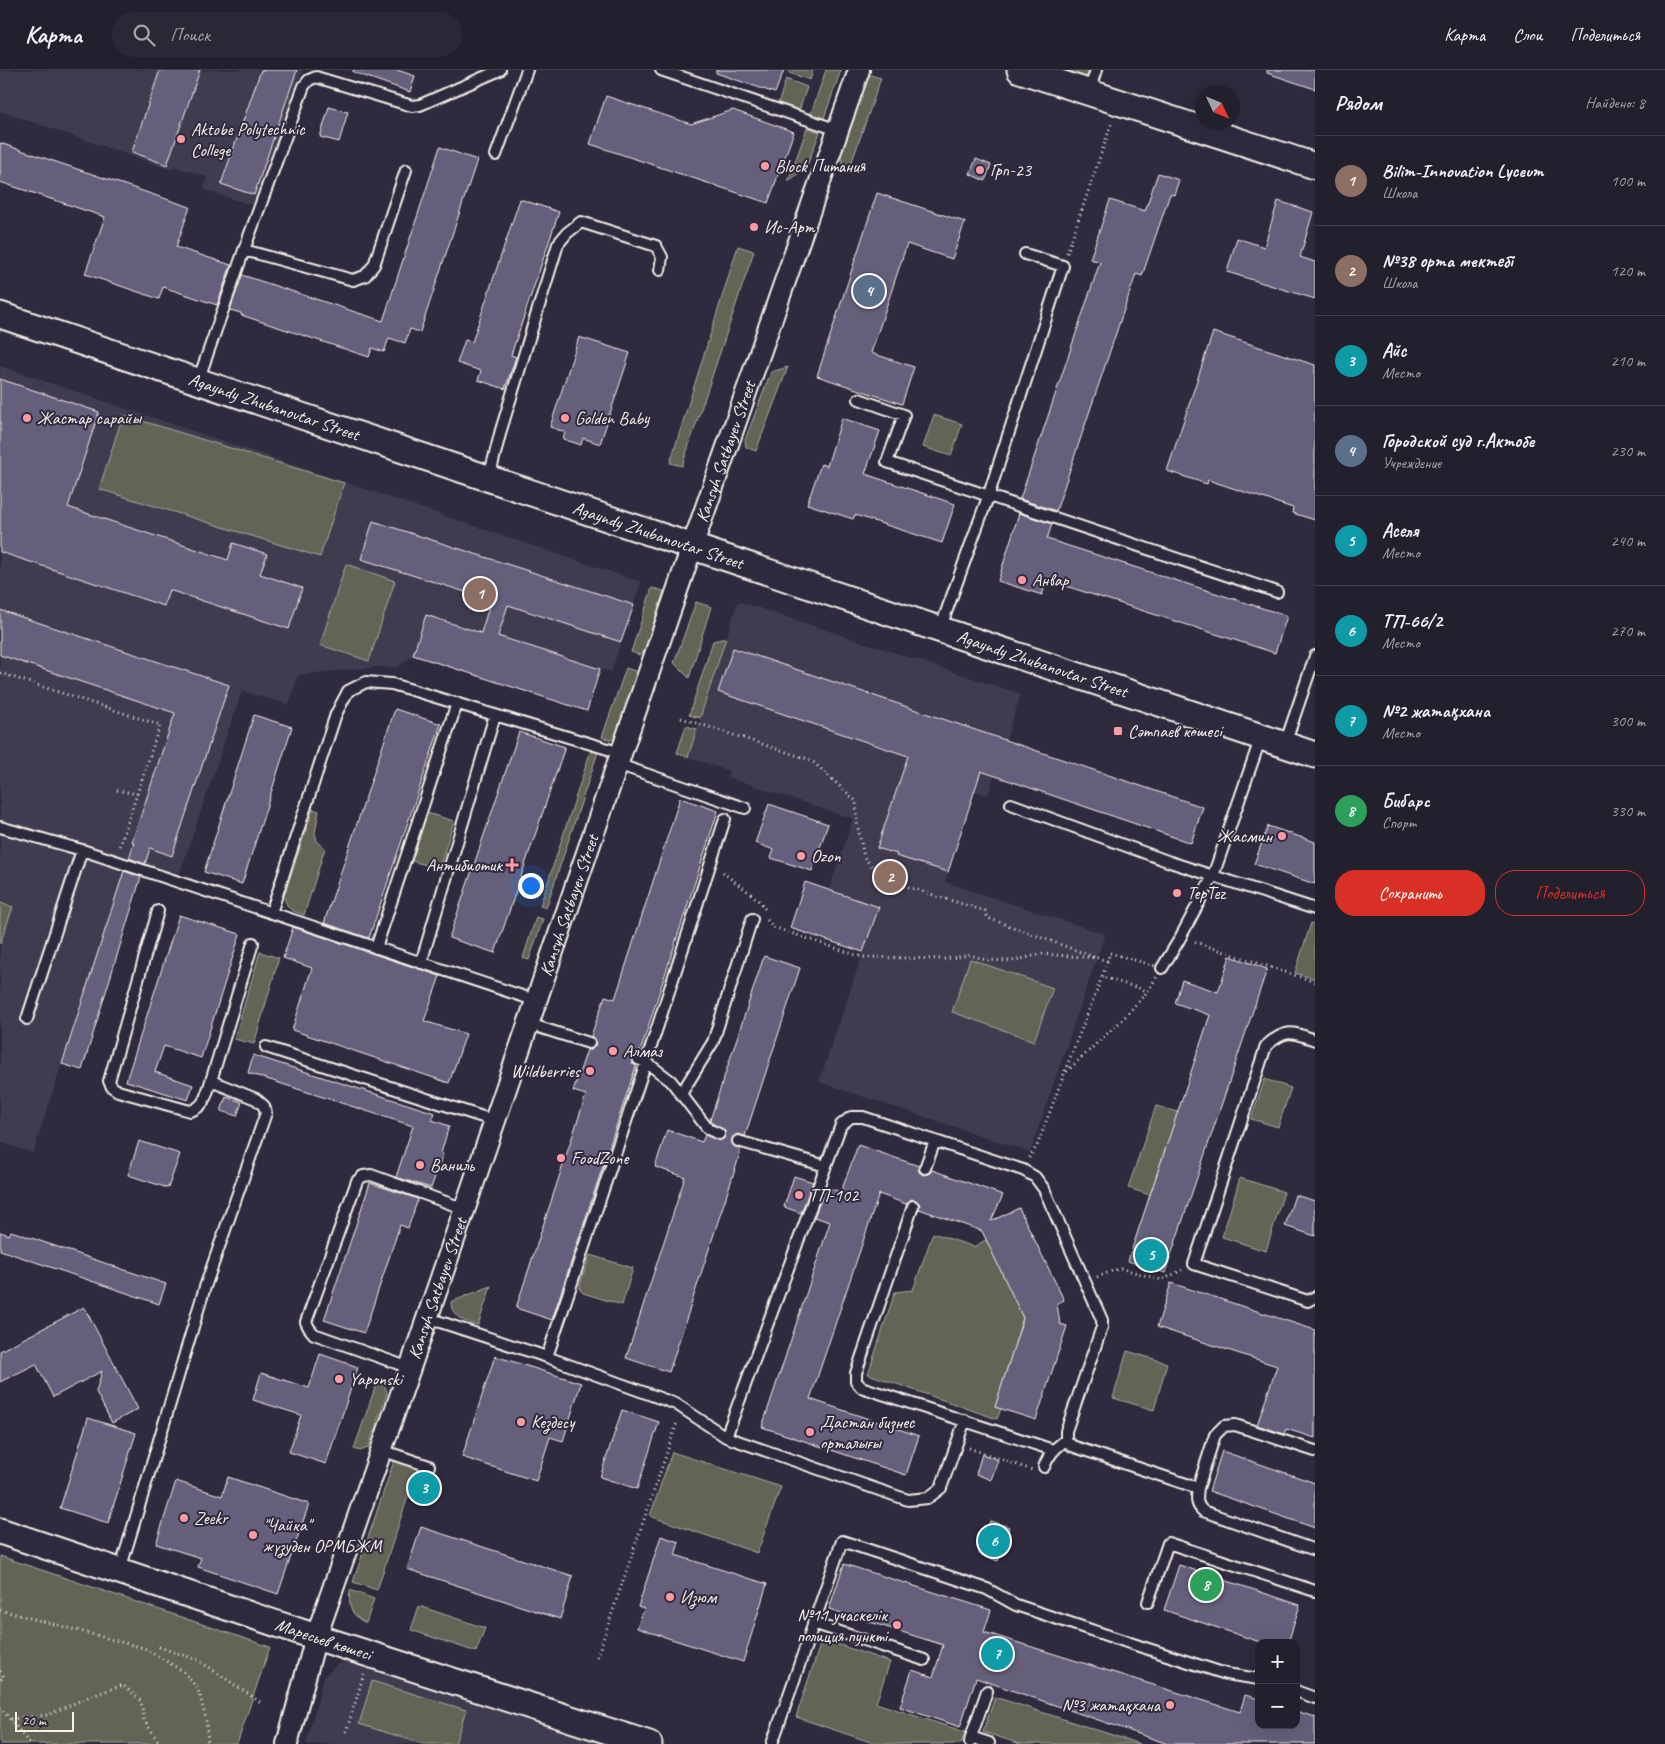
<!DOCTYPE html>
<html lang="ru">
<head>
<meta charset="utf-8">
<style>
	:root { --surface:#23202e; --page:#2b2836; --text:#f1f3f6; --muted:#a3a3aa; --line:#403e4a; --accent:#d93025 }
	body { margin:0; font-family:Caveat,sans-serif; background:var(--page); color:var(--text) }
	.controls { position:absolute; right:15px; bottom:15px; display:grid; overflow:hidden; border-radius:10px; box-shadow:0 5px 20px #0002 }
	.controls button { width:45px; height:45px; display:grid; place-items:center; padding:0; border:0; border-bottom:1px solid var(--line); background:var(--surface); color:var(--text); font:25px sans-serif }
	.compass { position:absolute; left:1195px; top:15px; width:45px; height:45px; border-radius:50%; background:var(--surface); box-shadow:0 5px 20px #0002; rotate:134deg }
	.scale { position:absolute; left:15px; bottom:12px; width:59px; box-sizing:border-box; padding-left:5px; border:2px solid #f4f1e8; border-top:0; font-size:14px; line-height:18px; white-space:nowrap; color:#f4f1e8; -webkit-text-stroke:4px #2f2a3d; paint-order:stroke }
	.you { position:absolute; left:530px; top:815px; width:18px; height:18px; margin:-12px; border:4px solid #fff; border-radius:50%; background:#1a73e8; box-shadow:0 0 0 8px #1a73e833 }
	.badge { display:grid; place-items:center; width:32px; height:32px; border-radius:50%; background:var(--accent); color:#fff; font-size:16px; font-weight:700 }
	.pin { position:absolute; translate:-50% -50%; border:2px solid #fff; box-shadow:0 1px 5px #0006 }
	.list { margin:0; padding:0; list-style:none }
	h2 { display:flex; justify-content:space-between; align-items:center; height:65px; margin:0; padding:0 20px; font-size:21px }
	h2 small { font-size:16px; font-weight:400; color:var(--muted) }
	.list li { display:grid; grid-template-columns:32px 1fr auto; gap:15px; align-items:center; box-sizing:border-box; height:90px; padding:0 20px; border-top:1px solid var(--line) }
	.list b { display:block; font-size:19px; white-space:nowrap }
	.list p { margin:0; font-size:16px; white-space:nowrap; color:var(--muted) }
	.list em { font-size:16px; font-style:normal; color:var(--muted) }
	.actions { display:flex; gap:10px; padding:15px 20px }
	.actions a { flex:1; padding:11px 0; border:1px solid var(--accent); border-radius:20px; text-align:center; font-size:18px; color:var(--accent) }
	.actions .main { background:var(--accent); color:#fff }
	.icon { flex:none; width:28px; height:28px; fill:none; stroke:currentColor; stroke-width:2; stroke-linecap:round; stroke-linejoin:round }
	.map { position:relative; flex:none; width:1315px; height:1674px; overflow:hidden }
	header { display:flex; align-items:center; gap:30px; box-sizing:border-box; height:70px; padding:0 25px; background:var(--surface); border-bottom:1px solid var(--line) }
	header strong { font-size:24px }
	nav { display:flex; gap:28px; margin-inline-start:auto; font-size:18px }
	.search { width:350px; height:45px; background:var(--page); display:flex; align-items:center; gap:12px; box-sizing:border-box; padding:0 18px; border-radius:28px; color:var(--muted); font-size:19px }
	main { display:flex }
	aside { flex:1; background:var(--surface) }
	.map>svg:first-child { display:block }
	.built { fill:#403a50 }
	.green { fill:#646456; stroke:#acaa9f }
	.building { fill:#665e7b; stroke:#f4f1e8 }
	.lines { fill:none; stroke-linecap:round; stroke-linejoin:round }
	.service-casing { stroke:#f4f1e8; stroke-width:14 }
	.minor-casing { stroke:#f4f1e8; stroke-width:24 }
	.tertiary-casing { stroke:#f4f1e8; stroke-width:29 }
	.path { stroke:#f4f1e8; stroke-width:3; stroke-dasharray:1 4; stroke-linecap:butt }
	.service { stroke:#2f2a3d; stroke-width:10 }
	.minor { stroke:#2f2a3d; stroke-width:20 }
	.tertiary { stroke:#2f2a3d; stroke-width:25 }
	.poi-dot { fill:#ff9aa2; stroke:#2f2a3d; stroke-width:2 }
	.labels { text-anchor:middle; stroke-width:4; stroke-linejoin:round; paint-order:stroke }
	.poi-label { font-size:18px; fill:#f4f1e8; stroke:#2f2a3d; text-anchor:start }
	.street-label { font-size:18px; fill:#f4f1e8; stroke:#2f2a3d }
</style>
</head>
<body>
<header>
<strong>Карта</strong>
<div class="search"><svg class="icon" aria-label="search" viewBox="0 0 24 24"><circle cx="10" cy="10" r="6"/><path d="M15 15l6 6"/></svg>Поиск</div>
<nav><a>Карта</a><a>Слои</a><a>Поделиться</a></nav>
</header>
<main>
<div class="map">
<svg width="1315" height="1674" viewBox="0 0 1315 1674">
	<rect width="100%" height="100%" fill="#2f2a3d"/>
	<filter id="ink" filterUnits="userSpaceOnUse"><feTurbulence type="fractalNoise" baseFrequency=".02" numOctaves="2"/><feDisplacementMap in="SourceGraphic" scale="10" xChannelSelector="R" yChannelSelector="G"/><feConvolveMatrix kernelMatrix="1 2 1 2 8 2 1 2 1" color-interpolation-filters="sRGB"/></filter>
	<g filter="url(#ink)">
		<path class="built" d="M0 0H303L258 137 204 120 207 107 173 96 172 100 0 41Z
			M0 296 641 512 611 602 600 599 587 641 413 586 397 598 377 597 298 605 289 635 242 621 176 814 126 797 33 1083 0 1072Z
			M738 531 1021 624 988 725 974 721 945 812 1105 864 1030 1082 819 1012 863 882 790 858 805 812 829 820 853 749 727 707 729 701 688 687Z
			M350 1591 602 1674H306L324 1607 337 1594Z"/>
		<path class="green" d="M790 0H813L810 10 789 3Z
			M826 0H841L823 51 810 46Z
			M1042 0H1089L1086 7 1077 12Z
			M867 4 881 8 849 100 844 97 840 85Z
			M786 9 807 17 799 41 778 34Z
			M807 58 820 62 807 96 788 112Z
			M738 176 754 181 682 396 670 393Z
			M788 297 756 381 746 377 745 370 771 302Z
			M123 345 344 413 320 487 99 419Z
			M934 345 962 354 951 386 923 377Z
			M346 494 395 511 369 591 320 575Z
			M652 518 664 521 644 582 640 585 631 582Z
			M696 532 711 537 689 608 674 593Z
			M726 568 700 648 689 645 713 571Z
			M626 598 635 601 637 608 617 667 610 670 602 667Z
			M686 656 697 659 688 687 677 683Z
			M591 680 598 682 546 838 540 836Z
			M313 739 319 741 315 763 317 771 325 778 304 845C291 840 287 840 284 826Z
			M427 743 454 751 439 799 412 791Z
			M0 833 13 837 0 874Z
			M536 847 543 849 529 890 523 888Z
			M1311 853 1315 854V909L1295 903Z
			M260 882 279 888 254 974 234 969Z
			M970 889 1053 918 1034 971 952 942Z
			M1265 1009 1291 1018 1278 1057 1251 1049Z
			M1156 1036 1178 1042 1150 1125 1128 1118Z
			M1240 1108 1284 1122 1266 1181 1222 1167Z
			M933 1163 974 1177 987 1169 1023 1248 995 1337 1001 1339 997 1349 868 1304 895 1222 913 1220Z
			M590 1185 633 1198 622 1235 583 1223 580 1220V1214Z
			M491 1216 478 1255C465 1252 451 1247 451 1232Z
			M1127 1281 1167 1293 1154 1340 1113 1328Z
			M377 1312C384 1314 386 1316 387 1323L368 1378 360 1381 354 1379Z
			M672 1382 781 1417 757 1483 650 1446Z
			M395 1388 418 1396 377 1520 353 1512Z
			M0 1486 270 1577 237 1674H0Z
			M350 1520 374 1529 366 1553C351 1546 348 1536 350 1520Z
			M419 1536 485 1558 476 1582 411 1560Z
			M822 1569 890 1592 876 1633 965 1662 961 1674H876L796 1647Z
			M372 1611 466 1640 455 1674H423L359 1654Z
			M995 1627 1140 1674H1020L983 1662Z"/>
		<path class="building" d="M160 0H200L167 95 132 82Z
			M261 0H297L254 125 221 114Z
			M353 0H397L415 6 410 22 353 2Z
			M716 0H784L775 23 716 3Z
			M1267 0H1315V19L1267 3Z
			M606 26 691 54 733 40 794 62 768 133 590 74Z
			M329 37 348 42 339 72 320 67Z
			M0 73 190 137 176 177 231 195 217 235 163 217 159 229 85 204 105 147 0 112Z
			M440 77 477 90 420 262 410 259 405 273 389 268 384 282 372 278 369 287 241 245V243L230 240 242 205 383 251Z
			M976 89 991 95 985 111 970 104Z
			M1158 103 1179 110 1174 125 1170 124 1142 206 1136 204 1056 441 1020 429 1100 192 1090 189 1110 130 1145 141Z
			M877 123 965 152 952 189 907 174 871 283 914 297 902 334 817 306Z
			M520 129 559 142 511 285 516 287 505 319 478 310 481 301 457 293 465 270 472 272Z
			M1278 131 1313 142 1300 187 1315 192V229L1227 202 1237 168 1264 177Z
			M1213 262 1315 295V450L1292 443 1293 438 1208 410 1207 414 1167 401Z
			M579 267 630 283 600 374 583 368 581 375 563 369 565 362 550 357Z
			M0 309 99 342 68 437 228 490 233 473 267 484 260 504 302 518 289 559 169 520 164 536 0 482Z
			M842 348 880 361 865 404 955 434 942 473 855 445 853 449 807 434 821 394 827 396Z
			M1019 443 1052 454 1047 469 1287 546 1275 583 1047 510 1042 525 998 511Z
			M373 451 634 535 621 572 508 535 498 566 600 599 587 641 413 585 426 545 481 563 491 530 361 489Z
			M0 540 229 615 172 786 150 778 145 794 129 788 134 773 132 772 175 643 0 585Z
			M733 578 1203 737 1191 773 981 701 948 802 896 786 897 784 877 778 908 686 718 622Z
			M395 639 441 654 369 868 324 853Z
			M254 645 292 657 242 814 204 802Z
			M519 662 565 677 495 883 449 868Z
			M680 728 718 741 640 982 634 983 631 987 632 993 636 996 552 1250 516 1238 586 1025 573 1021 587 980H591L595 976 596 971 591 966 605 926 615 929Z
			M769 734 828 754 812 801 771 788 774 780 755 773Z
			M1268 756 1315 772V814L1254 794Z
			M124 801 141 807 82 1000 62 994Z
			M805 812 879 837 863 882 790 858Z
			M179 845 240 864 201 988 164 976 155 1002 193 1015 188 1030 126 1011Z
			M293 857 440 906 424 951 466 964 449 1013 292 960 312 898 283 888Z
			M764 886 800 898 745 1066 737 1064 732 1069 733 1075 740 1079 739 1084H740L669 1302 626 1288 685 1107 655 1097 667 1060 702 1072 705 1065 719 1071 725 1067 724 1060 712 1053 710 1050Z
			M1230 886 1267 899 1165 1203 1128 1191 1210 945 1175 933 1182 910 1218 922Z
			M253 985 435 1043 432 1050 449 1056 441 1083 443 1084 431 1118 396 1107 413 1056 248 1003Z
			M226 1027 242 1032 237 1046 221 1041Z
			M139 1071 180 1084 168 1118 128 1105Z
			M858 1075 919 1096V1102L923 1105 929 1104 932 1100 1003 1125 991 1151 1019 1138 1064 1230 1057 1234 1060 1254 1067 1256 1036 1350 995 1337 1023 1248 982 1161 919 1139 920 1134 916 1130 911 1129 906 1134 879 1124 810 1329 919 1366 906 1405 762 1357 830 1152 814 1147 826 1117 841 1122Z
			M794 1106 813 1112 801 1143 784 1137Z
			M370 1113 418 1129 408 1158 400 1155 364 1263 324 1250Z
			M1295 1125 1315 1131V1166L1285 1156Z
			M11 1161 166 1214 159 1234 0 1180V1162L9 1165Z
			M1171 1213 1315 1260V1368L1286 1359 1284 1364 1257 1355 1277 1296 1157 1257Z
			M84 1237 138 1339 112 1353 96 1322 102 1301 53 1327 36 1294 0 1312V1281Z
			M320 1284 358 1297 326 1394 289 1382 301 1345 253 1330 261 1303 309 1318Z
			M495 1286 581 1313 563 1371 550 1367 536 1411 462 1387Z
			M622 1340 659 1352 637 1419 600 1407Z
			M88 1348 136 1363 108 1453 60 1438Z
			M1222 1381 1315 1413V1458L1209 1421Z
			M982 1384 998 1390 991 1410 976 1404Z
			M228 1407 309 1434 278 1524 198 1497 201 1488 156 1474 176 1411 222 1426Z
			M990 1451 1009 1457 998 1491 979 1484Z
			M421 1457 573 1506 560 1549 407 1499Z
			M661 1466 679 1472 675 1485 767 1514 743 1592 637 1558 644 1539 638 1537Z
			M844 1494 991 1540 984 1562 1240 1642 1245 1625 1259 1629V1655H1296V1641L1315 1647V1674H1168L976 1608 960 1657 900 1637 912 1600 933 1607 943 1575 829 1539Z
			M1179 1495 1300 1535 1288 1573H1263L1164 1540Z"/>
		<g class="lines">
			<defs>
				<path id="service" d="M661 0 838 60
					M1089 22 1096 0
					M496 85 527 0
					M244 180 304 16 309 10 316 7 412 36 420 35 500 0
					M198 311 244 180 353 210 365 206 374 195 406 100
					M859 329 904 345 887 392 1277 522
					M489 408 501 360 558 174 567 163 581 152 656 176 662 187 660 200
					M940 559 988 427 1063 196 1025 184
					M1285 674 1315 586
					M617 694 745 738
					M1011 734 1170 792 1315 839
					M0 757 82 780 537 931
					M158 841 109 1011 112 1017 118 1021 190 1041C205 1037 206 1025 211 1011L253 873
					M271 843 336 644 348 621 366 612 392 614 621 683
					M376 878 457 633
					M421 893 495 645
					M1162 898 1179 870 1213 806 1261 667
					M27 949 82 780
					M529 954 589 973
					M1315 970C1292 962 1286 958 1266 976L1194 1194 1308 1231 1315 1227
					M266 977 495 1051
					M638 989 646 992 671 1011 708 1059 719 1064
					M681 1024 713 972 752 849
					M738 1071 826 1096
					M925 1098 935 1071
					M913 1136 856 1303V1311L861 1317 1053 1380
					M428 1248 547 1287 676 1334 726 1367 908 1430 928 1428 941 1418 965 1350
					M547 1287 646 992 725 749
					M410 1298 314 1264 309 1258 306 1252 357 1111 363 1106 371 1105 465 1139
					M726 1367 841 1055 851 1047H863L1023 1100 1035 1107 1044 1119 1102 1250V1257L1066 1361V1370L1072 1376 1198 1418 1215 1365 1224 1356 1235 1355 1315 1381
					M381 1380 429 1396
					M1044 1397C1049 1384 1055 1378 1066 1370
					M1198 1418C1197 1427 1195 1434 1203 1441L1315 1480
					M120 1500 205 1217 266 1043 264 1036 256 1029 211 1011
					M1148 1532 1168 1473 1315 1521
					M813 1553 924 1590
					M1296 1621 1315 1628
					M971 1667 987 1621
					M970 1672 971 1667 989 1673
					M772 1674 842 1471 987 1519 1016 1535 1142 1577 1226 1604 1259 1609"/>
				<g id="minor">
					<path id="s1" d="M287 1674 316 1567 410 1298 692 477 859 0"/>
				</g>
				<g id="tertiary">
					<path d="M1020 0 1315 96"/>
					<path id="s2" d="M0 245 1315 685"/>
					<path id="s3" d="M0 1461 316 1567 649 1674"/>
				</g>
			</defs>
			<use href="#service" class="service-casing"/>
			<use href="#minor" class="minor-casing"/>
			<use href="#tertiary" class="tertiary-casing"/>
			<path class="path" d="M1067 183 1112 52
				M0 603 160 655 119 778
				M681 648 811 690 856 731 857 753 864 787 882 809 985 841 988 848 1097 888
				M117 720 137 724
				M723 802C736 815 757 824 766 841
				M767 850 773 857 862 887 944 889 971 885 986 890 1012 891 1042 884 1097 888 1108 891
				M1195 872 1315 912
				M1110 883 1162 898 1148 921 1102 907Z
				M1065 1001 1102 907
				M1029 1088 1037 1076 1064 1004 1122 950 1148 921
				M1097 1207 1120 1198 1162 1210 1182 1200
				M969 1378 1032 1400
				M0 1540 144 1578 183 1601 198 1619 206 1649 208 1674
				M159 1577 198 1590 260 1632
				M597 1587 677 1353
				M0 1601 4 1607 0 1610
				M0 1637 30 1674
				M11 1649 47 1645 91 1626 123 1615 141 1631 144 1650 160 1674
				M346 1662 364 1604"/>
			<use href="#service" class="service"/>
			<use href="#minor" class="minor"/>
			<use href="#tertiary" class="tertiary"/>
		</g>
	</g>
	<g class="poi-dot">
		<circle cx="181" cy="69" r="5"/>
		<circle cx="765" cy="96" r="5"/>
		<circle cx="980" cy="100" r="5"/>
		<circle cx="754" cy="157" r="5"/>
		<circle cx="27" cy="348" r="5"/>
		<circle cx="565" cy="348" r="5"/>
		<circle cx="1022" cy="510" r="5"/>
		<rect x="1113" y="656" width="10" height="10" rx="2.5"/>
		<circle cx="1282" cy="766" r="5"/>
		<circle cx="801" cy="786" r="5"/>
		<path d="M509.5 787.5h5v5h5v5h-5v5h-5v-5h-5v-5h5z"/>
		<circle cx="1177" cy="823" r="5"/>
		<circle cx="613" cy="981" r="5"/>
		<circle cx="590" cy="1001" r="5"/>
		<circle cx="561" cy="1088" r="5"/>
		<circle cx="420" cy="1095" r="5"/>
		<circle cx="799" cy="1125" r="5"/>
		<circle cx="339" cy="1309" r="5"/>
		<circle cx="521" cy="1352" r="5"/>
		<circle cx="810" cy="1362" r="5"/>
		<circle cx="184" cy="1448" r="5"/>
		<circle cx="253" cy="1465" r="5"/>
		<circle cx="670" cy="1527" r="5"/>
		<circle cx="897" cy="1555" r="5"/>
		<circle cx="1170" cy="1635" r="5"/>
	</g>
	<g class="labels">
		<g class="poi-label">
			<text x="191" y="65">Aktobe Polytechnic<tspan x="191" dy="21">College</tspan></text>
			<text x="775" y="102">Block Питания</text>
			<text x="990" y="106">Грп-23</text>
			<text x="764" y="163">Ис-Арт</text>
			<text x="37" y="354">Жастар сарайы</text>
			<text x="575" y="354">Golden Baby</text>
			<text x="1032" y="516">Анвар</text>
			<text x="1128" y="667">Сәтпаев көшесі</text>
			<text x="1272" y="772" text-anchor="end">Жасмин</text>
			<text x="811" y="792">Ozon</text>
			<text x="502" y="801" text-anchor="end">Антибиотик</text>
			<text x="1187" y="829">TepTez</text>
			<text x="623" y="987">Алмаз</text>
			<text x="580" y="1007" text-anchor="end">Wildberries</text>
			<text x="571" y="1094">FoodZone</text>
			<text x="430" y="1101">Ваниль</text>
			<text x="809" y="1131">ТП-102</text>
			<text x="349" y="1315">Yaponski</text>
			<text x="531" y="1358">Кездесу</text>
			<text x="820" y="1358">Дастан бизнес<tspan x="820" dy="21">орталығы</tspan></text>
			<text x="194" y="1454">Zeekr</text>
			<text x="263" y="1461">"Чайка"<tspan x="263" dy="21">жүзуден ОРМБЖМ</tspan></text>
			<text x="680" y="1533">Изюм</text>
			<text x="887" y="1551" text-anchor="end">№11 учаскелік<tspan x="887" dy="21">полиция пункті</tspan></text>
			<text x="1160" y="1641" text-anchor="end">№3 жатақхана</text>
		</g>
		<g class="street-label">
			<text dy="6" stroke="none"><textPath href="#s2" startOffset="289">Agayndy Zhubanovtar Street</textPath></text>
			<text dy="6" stroke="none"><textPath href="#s1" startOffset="1365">Kansyh Satbayev Street</textPath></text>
			<text dy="6" stroke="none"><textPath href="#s2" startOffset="694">Agayndy Zhubanovtar Street</textPath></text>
			<text dy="6" stroke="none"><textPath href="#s2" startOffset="1099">Agayndy Zhubanovtar Street</textPath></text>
			<text dy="6" stroke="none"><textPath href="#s1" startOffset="885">Kansyh Satbayev Street</textPath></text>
			<text dy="6" stroke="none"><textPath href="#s1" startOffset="480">Kansyh Satbayev Street</textPath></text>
			<text dy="6" stroke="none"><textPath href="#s3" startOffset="341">Маресьев көшесі</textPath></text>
		</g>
	</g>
</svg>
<div class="controls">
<button>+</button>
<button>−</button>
</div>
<svg class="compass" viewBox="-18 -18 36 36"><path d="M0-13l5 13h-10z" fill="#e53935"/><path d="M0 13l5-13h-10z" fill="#a3a3aa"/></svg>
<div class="scale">20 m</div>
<div class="you"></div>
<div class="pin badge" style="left:480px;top:524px;background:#8d6e63">1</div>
<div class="pin badge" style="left:890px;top:807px;background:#8d6e63">2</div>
<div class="pin badge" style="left:424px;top:1418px;background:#0f9aa8">3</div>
<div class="pin badge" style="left:869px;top:221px;background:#5c6f8a">4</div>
<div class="pin badge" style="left:1151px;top:1185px;background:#0f9aa8">5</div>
<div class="pin badge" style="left:994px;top:1471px;background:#0f9aa8">6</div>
<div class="pin badge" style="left:997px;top:1584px;background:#0f9aa8">7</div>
<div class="pin badge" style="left:1206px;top:1515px;background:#2e9e5b">8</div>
</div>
<aside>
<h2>Рядом<small>Найдено: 8</small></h2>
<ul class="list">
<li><span class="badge" style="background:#8d6e63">1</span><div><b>Bilim-Innovation Lyceum</b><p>Школа</p></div><em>100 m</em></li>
<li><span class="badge" style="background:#8d6e63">2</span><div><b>№38 орта мектебі</b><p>Школа</p></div><em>120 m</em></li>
<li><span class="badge" style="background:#0f9aa8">3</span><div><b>Айс</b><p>Место</p></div><em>210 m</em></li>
<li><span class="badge" style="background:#5c6f8a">4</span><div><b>Городской суд г.Актобе</b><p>Учреждение</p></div><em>230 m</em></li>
<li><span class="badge" style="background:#0f9aa8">5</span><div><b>Аселя</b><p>Место</p></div><em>240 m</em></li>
<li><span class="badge" style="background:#0f9aa8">6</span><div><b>ТП-66/2</b><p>Место</p></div><em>270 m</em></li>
<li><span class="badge" style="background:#0f9aa8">7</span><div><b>№2 жатақхана</b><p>Место</p></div><em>300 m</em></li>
<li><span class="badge" style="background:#2e9e5b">8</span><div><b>Бибарс</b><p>Спорт</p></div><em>330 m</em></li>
</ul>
<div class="actions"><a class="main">Сохранить</a><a>Поделиться</a></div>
</aside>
</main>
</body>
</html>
